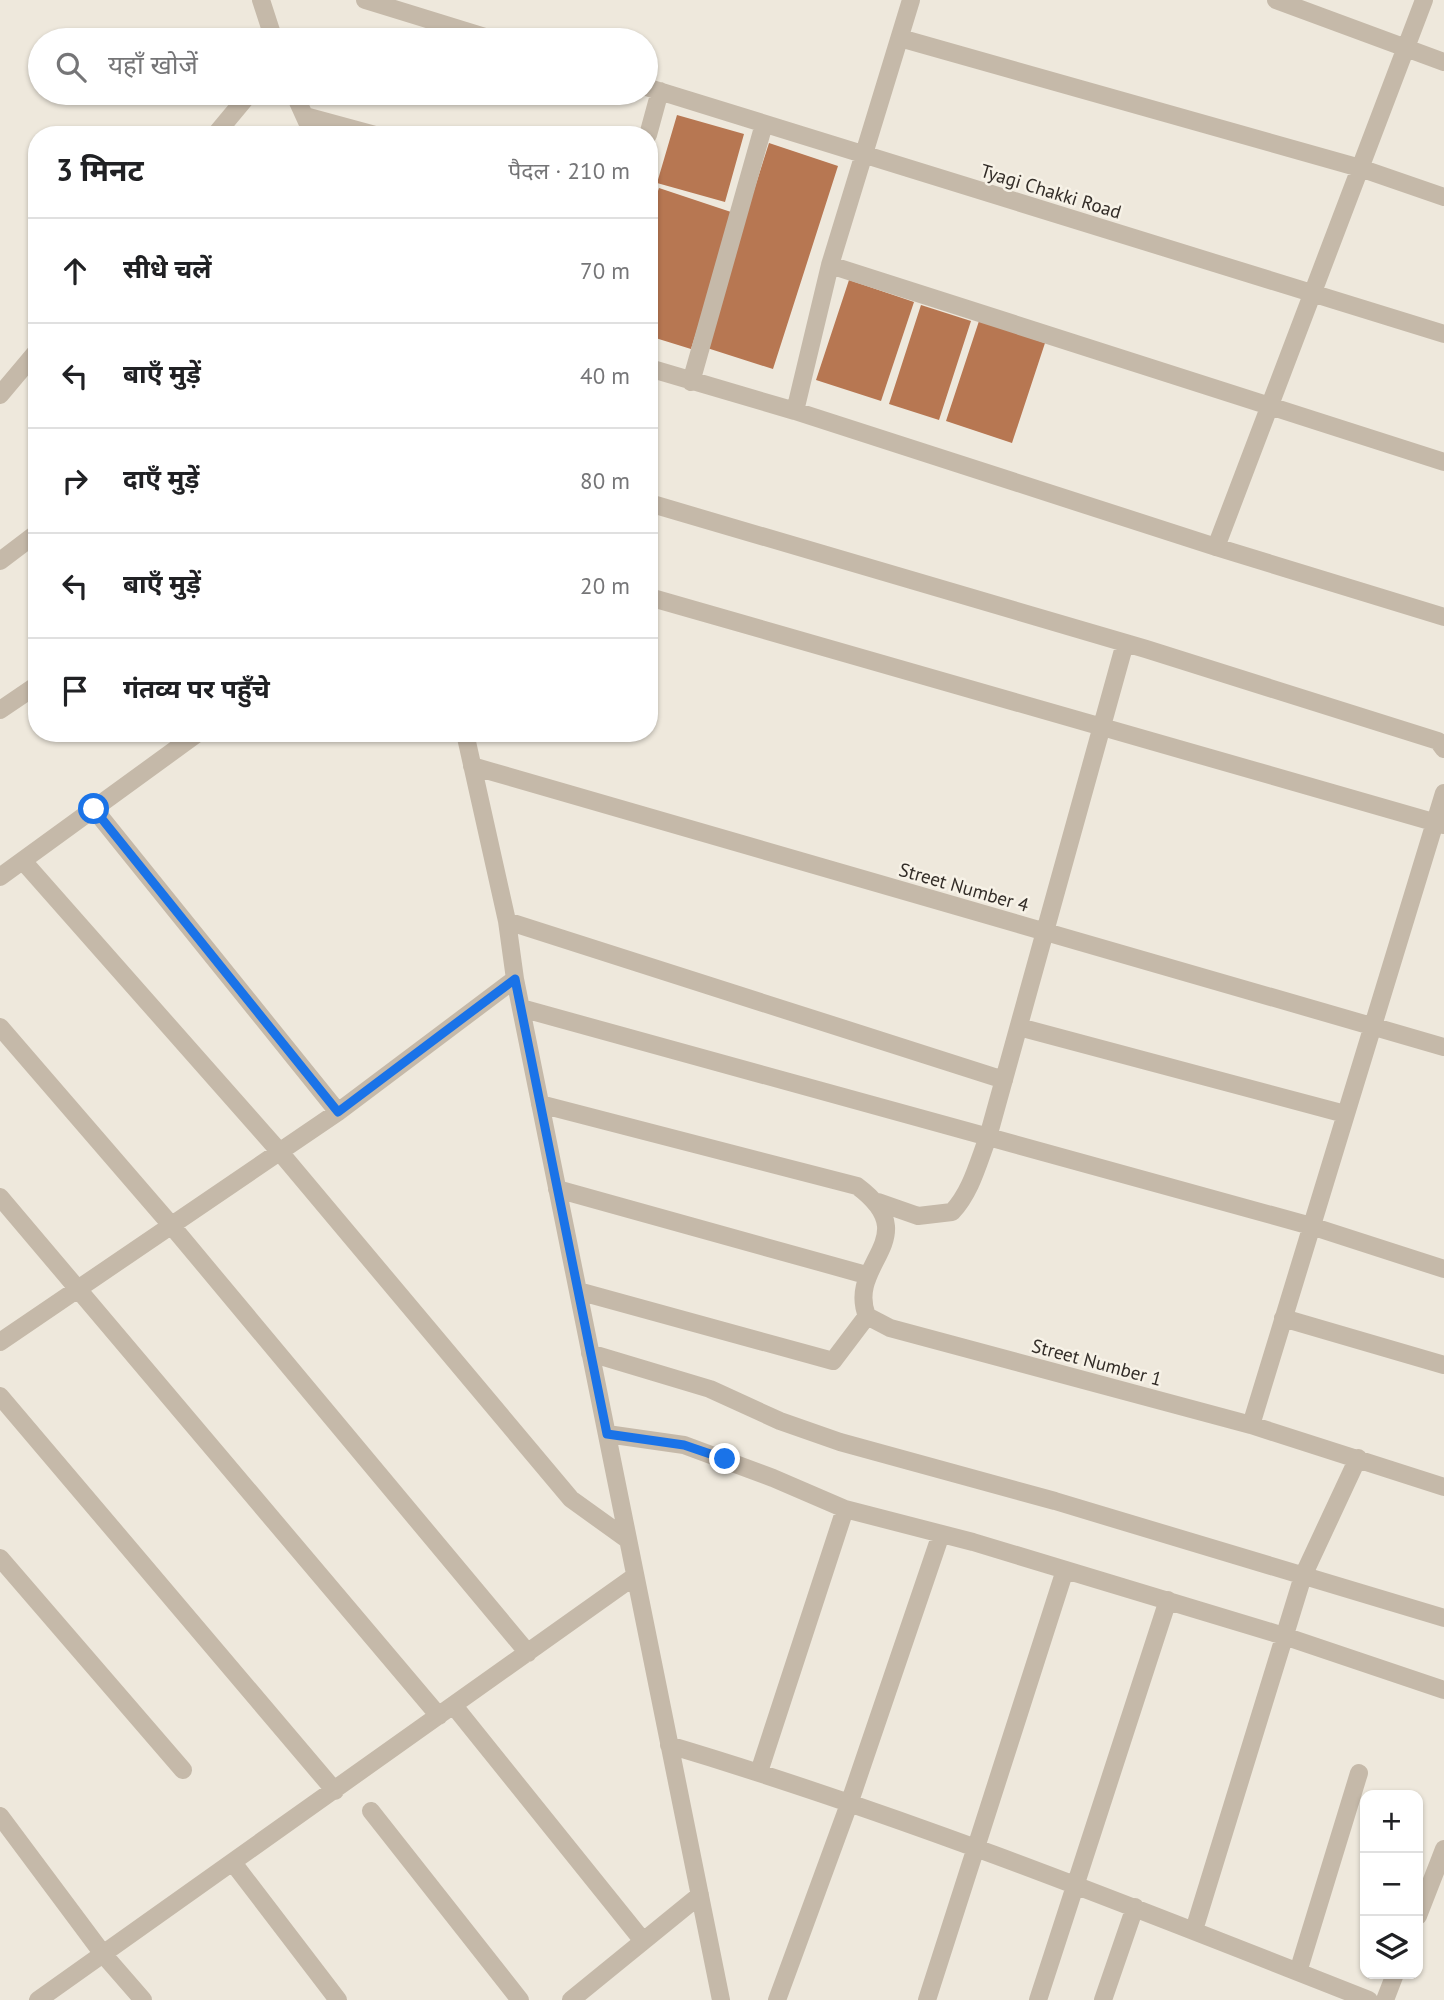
<!DOCTYPE html>
<html lang="hi">
<head>
<meta charset="utf-8">
<style>
	:root { --surface:#fff; --page:#f2f2f2; --text:#202124; --muted:#757577; --line:#e0e0e0 }
	body { margin:0; font-family:"PT Sans","Noto Sans Devanagari",sans-serif; background:var(--page); color:var(--text) }
	.controls { position:absolute; right:21px; bottom:21px; display:grid; overflow:hidden; border-radius:14px; box-shadow:0 2px 5px #0004 }
	.controls button { width:63px; height:63px; display:grid; place-items:center; padding:0; border:0; border-bottom:2px solid var(--line); background:var(--surface); color:var(--text); font:35px sans-serif }
	.stop { position:absolute; width:21px; height:21px; margin:-16px; border:5px solid #1a73e8; border-radius:50%; background:#fff }
	.stop.end { background:#1a73e8; border-color:#fff; box-shadow:0 2px 7px #0008 }
	.list { margin:0; padding:0; list-style:none }
	h2 { display:flex; justify-content:space-between; align-items:center; height:91px; margin:0; padding:0 28px; font-size:30px }
	h2 small { font-size:23px; font-weight:400; color:var(--muted) }
	.list li { display:grid; grid-template-columns:46px 1fr auto; gap:21px; align-items:center; box-sizing:border-box; height:105px; padding:0 28px; border-top:2px solid var(--line) }
	.list b { display:block; font-size:26px; white-space:nowrap }
	.list em { font-size:23px; font-style:normal; color:var(--muted) }
	.icon { flex:none; width:38px; height:38px; fill:none; stroke:currentColor; stroke-width:2; stroke-linecap:round; stroke-linejoin:round }
	.map { position:relative; flex:none; width:1444px; height:2000px; overflow:hidden }
	.search { position:absolute; background:var(--surface); box-shadow:0 2px 5px #0004; left:28px; top:28px; width:630px; height:77px; display:flex; align-items:center; gap:18px; box-sizing:border-box; padding:0 24px; border-radius:38px; color:var(--muted); font-size:26px }
	.panel { position:absolute; background:var(--surface); box-shadow:0 2px 5px #0004; left:28px; top:126px; width:630px; height:616px; border-radius:28px }
	.map>svg:first-child { display:block }
	.building { fill:#b77752 }
	.lines { fill:none; stroke-linecap:round; stroke-linejoin:round }
	.minor { stroke:#c5b9a9; stroke-width:18 }
	.route { stroke:#1a73e8; stroke-width:9 }
	.labels { text-anchor:middle; stroke-width:5; stroke-linejoin:round; paint-order:stroke }
	.street-label { font-size:19px; fill:#332d28; stroke:#f7f2e7 }
</style>
</head>
<body>
<div class="map">
<svg width="1444" height="2000" viewBox="0 0 1444 2000">
	<rect width="100%" height="100%" fill="#eee8dc"/>
	<path class="building" d="M677 115 744 134 725 202 657 183Z
		M769 143 838 166 773 369 704 347Z
		M659 188 734 213 691 349 649 336V218Z
		M849 280 914 302 881 401 816 380Z
		M921 305 971 321 939 420 889 404Z
		M979 321 1045 343 1012 443 946 421Z"/>
	<g class="lines">
		<path class="minor" d="M261 0 274 40
			M365 0 495 40
			M1276 0 1444 62
			M900 38 1360 168 1444 197
			M646 87 1444 334
			M294 93 313 135
			M305 116 375 135
			M215 135 250 93
			M648 135 660 91
			M830 265 1444 462
			M649 368 795 411 1216 547 1444 617
			M691 382 764 124
			M0 395 37 351
			M795 411 830 265 911 0
			M649 503 1146 649 1438 741 1444 749
			M1216 547 1424 0
			M0 561 37 533
			M649 597 1444 825
			M0 710 37 685
			M465 733 507 921 515 979 721 2000
			M472 766 1444 1047
			M94 809 338 1112
			M23 861 279 1151 571 1499 628 1540
			M0 877 198 733
			M507 921 1004 1080
			M521 1008 1311 1226 1444 1269
			M0 1027 171 1225 528 1653
			M1019 1027 1345 1114
			M540 1104 857 1186C927 1238 846 1263 867 1316L890 1328 1251 1425 1444 1487
			M557 1189 866 1275
			M0 1197 439 1716
			M878 1202 918 1216 952 1212C971 1192 978 1163 988 1137L1125 643
			M578 1291 833 1361 867 1316
			M1283 1318 1444 1365
			M0 1342 338 1112 515 979
			M590 1353 710 1389 780 1421 840 1442 1055 1501 1444 1618
			M0 1396 335 1791
			M1251 1425 1444 793
			M607 1434 684 1445 773 1478 845 1509 973 1542 1284 1636 1444 1690
			M0 1558 183 1770
			M454 1706 643 1941
			M669 1745C907 1816 1138 1909 1369 2000
			M759 1772 845 1509
			M371 1811 520 2000
			M0 1816 103 1954 143 2000
			M234 1864 338 2000
			M1418 1916 1444 1849
			M1194 1930 1303 1576 1358 1458
			M1298 1972 1359 1773
			M38 2000 635 1576
			M571 2000 700 1895
			M777 2000 849 1804 941 1534
			M927 2000 1065 1570
			M1038 2000 1168 1600
			M1103 2000 1135 1907
			M1385 2000 1395 1974"/>
	</g>
	<g class="lines">
		<path class="route" d="M94 809 338 1112 515 979 607 1434 684 1445 725 1459"/>
	</g>
	<g class="labels">
		<g class="street-label">
			<text transform="translate(1051 191) rotate(17)" y="7">Tyagi Chakki Road</text>
			<text transform="translate(964 887) rotate(16)" y="7">Street Number 4</text>
			<text transform="translate(1097 1362) rotate(15)" y="7">Street Number 1</text>
		</g>
	</g>
</svg>
<div class="controls">
<button>+</button>
<button>−</button>
<button><svg class="icon" aria-label="layers" viewBox="0 0 24 24"><path d="M12 4l9 5-9 5-9-5zM3 14l9 5 9-5"/></svg></button>
</div>
<div class="stop" style="left:94px;top:809px"></div>
<div class="stop end" style="left:725px;top:1459px"></div>
<div class="search"><svg class="icon" aria-label="search" viewBox="0 0 24 24"><circle cx="10" cy="10" r="6"/><path d="M15 15l6 6"/></svg>यहाँ खोजें</div>
<section class="panel">
<h2>3 मिनट<small>पैदल · 210 m</small></h2>
<ul class="list">
<li><svg class="icon" aria-label="ahead" viewBox="0 0 24 24"><path d="M12 20V5M6 11l6-6 6 6"/></svg><div><b>सीधे चलें</b></div><em>70 m</em></li>
<li><svg class="icon" aria-label="left" viewBox="0 0 24 24"><path d="M17 20v-9H6M10 6l-5 5 5 5"/></svg><div><b>बाएँ मुड़ें</b></div><em>40 m</em></li>
<li><svg class="icon" aria-label="right" viewBox="0 0 24 24"><path d="M7 20v-9h11M14 6l5 5-5 5"/></svg><div><b>दाएँ मुड़ें</b></div><em>80 m</em></li>
<li><svg class="icon" aria-label="left" viewBox="0 0 24 24"><path d="M17 20v-9H6M10 6l-5 5 5 5"/></svg><div><b>बाएँ मुड़ें</b></div><em>20 m</em></li>
<li><svg class="icon" aria-label="arrive" viewBox="0 0 24 24"><path d="M6 21V4h12l-3 4 3 4H6"/></svg><div><b>गंतव्य पर पहुँचे</b></div></li>
</ul>
</section>
</div>
</body>
</html>
